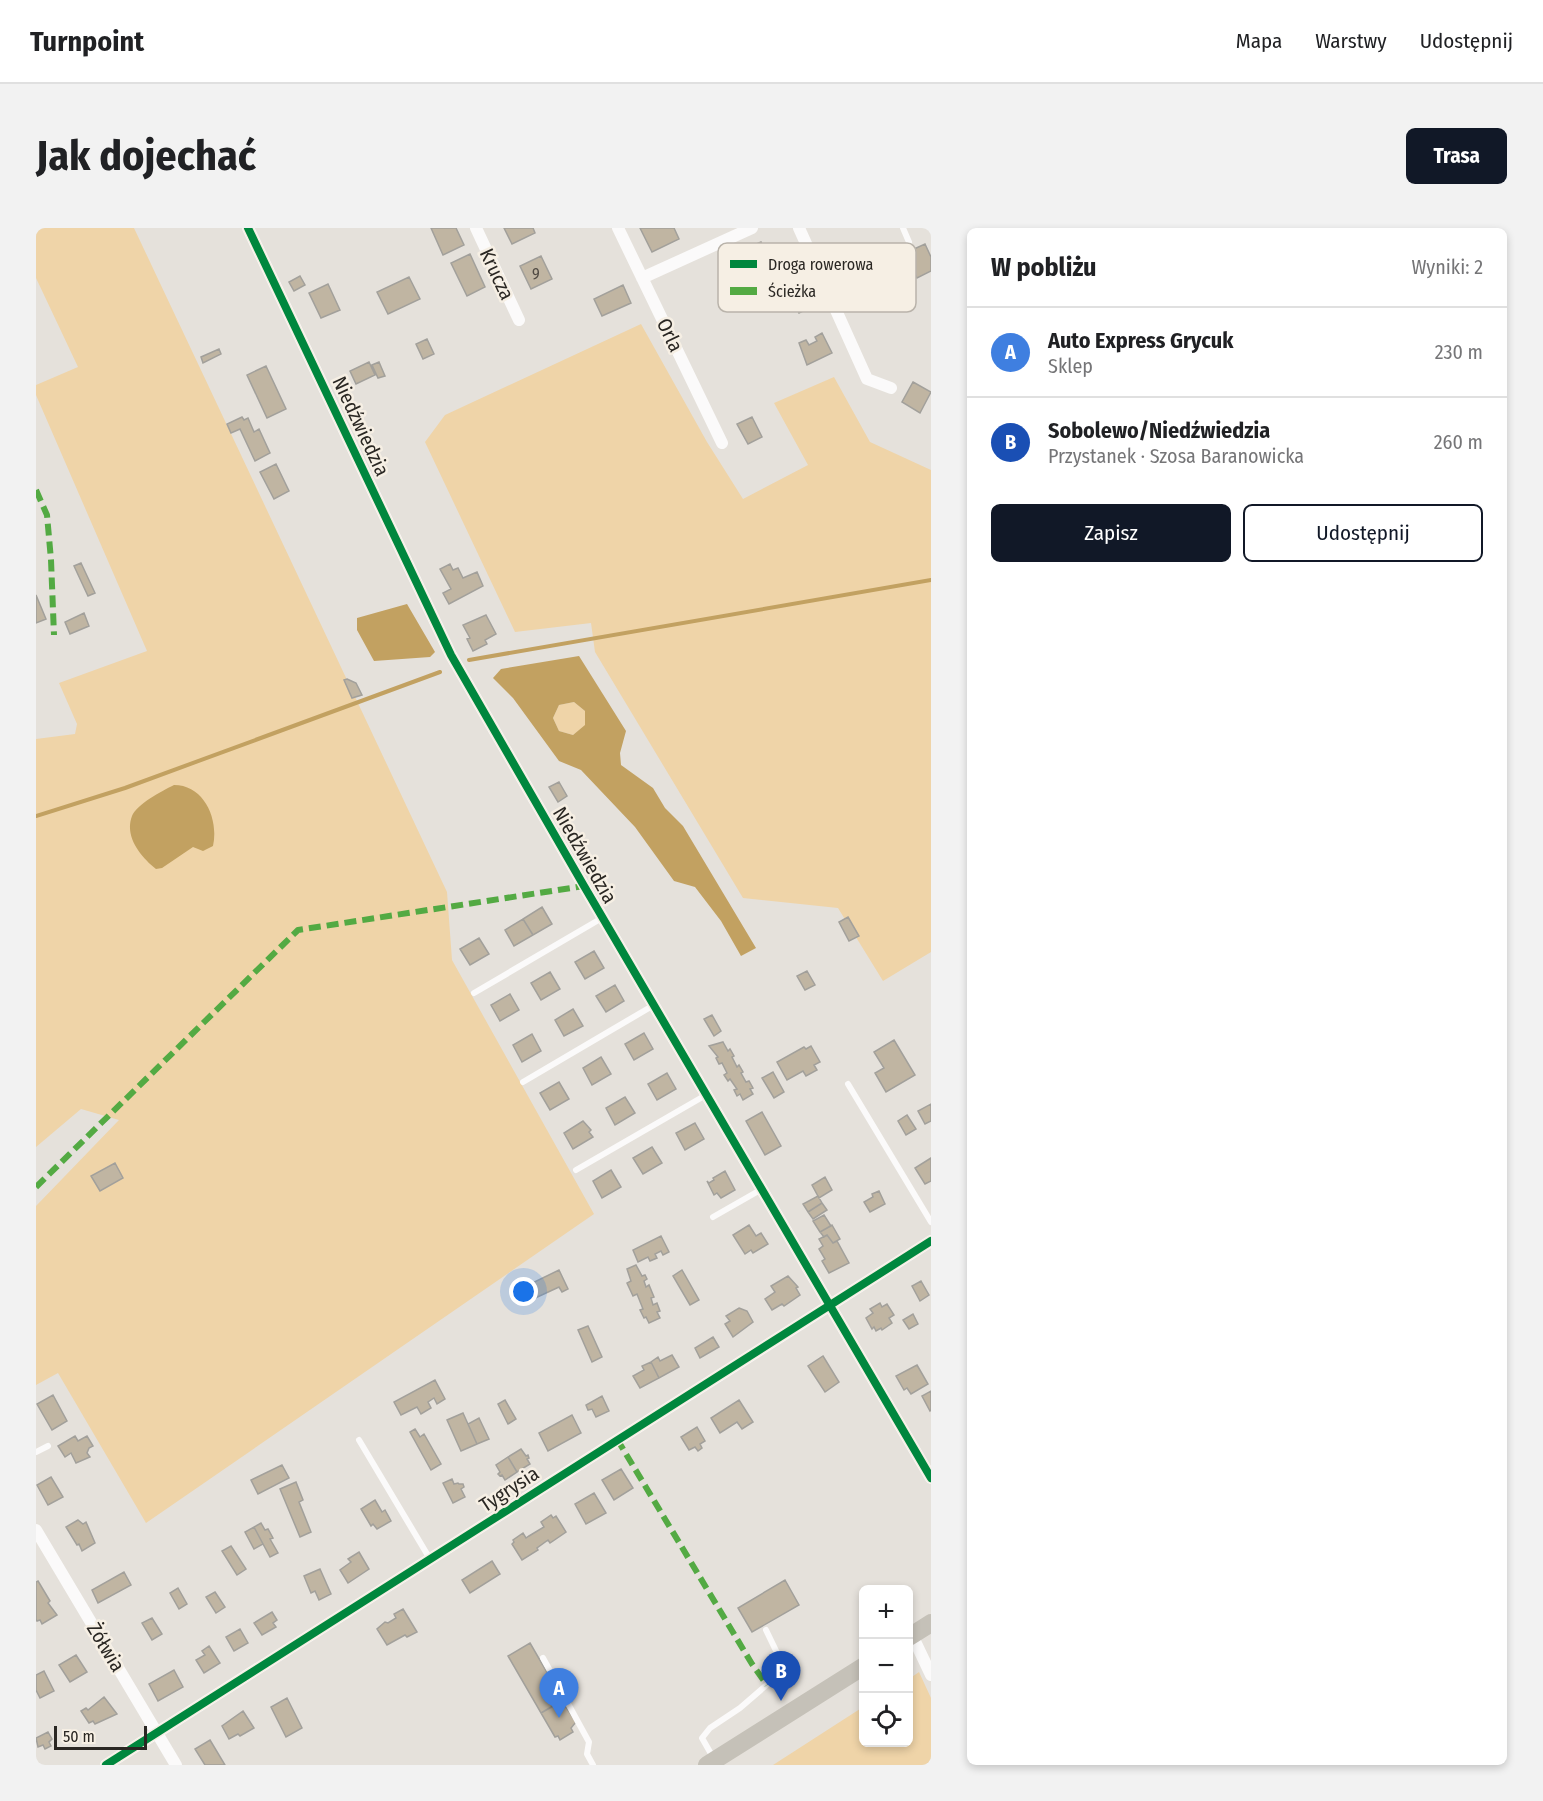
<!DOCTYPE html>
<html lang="pl">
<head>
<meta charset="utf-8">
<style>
	:root { --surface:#fff; --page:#f2f2f2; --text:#202124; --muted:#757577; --line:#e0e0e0; --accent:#111827 }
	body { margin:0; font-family:"Fira Sans Condensed",sans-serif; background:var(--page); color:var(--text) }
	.controls { position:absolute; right:18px; bottom:18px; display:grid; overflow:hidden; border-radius:9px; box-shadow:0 3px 9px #0003 }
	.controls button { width:54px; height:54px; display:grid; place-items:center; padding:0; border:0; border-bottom:2px solid var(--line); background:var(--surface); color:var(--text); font:30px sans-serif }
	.scale { position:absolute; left:18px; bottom:15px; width:93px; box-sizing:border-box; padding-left:6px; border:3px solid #2a2723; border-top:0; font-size:16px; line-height:21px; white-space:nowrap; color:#2a2723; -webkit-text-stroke:4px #f6efe4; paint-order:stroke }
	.you { position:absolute; left:488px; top:1064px; width:21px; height:21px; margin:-15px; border:4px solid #fff; border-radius:50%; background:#1a73e8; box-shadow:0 0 0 9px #1a73e833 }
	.badge { display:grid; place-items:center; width:39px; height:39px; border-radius:50%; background:var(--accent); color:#fff; font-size:20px; font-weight:700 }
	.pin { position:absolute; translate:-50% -50px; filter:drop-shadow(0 2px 3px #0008) }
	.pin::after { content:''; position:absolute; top:32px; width:21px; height:18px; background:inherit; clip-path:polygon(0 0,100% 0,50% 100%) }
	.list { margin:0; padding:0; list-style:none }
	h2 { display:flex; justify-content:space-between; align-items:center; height:78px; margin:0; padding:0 24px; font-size:26px }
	h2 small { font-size:20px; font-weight:400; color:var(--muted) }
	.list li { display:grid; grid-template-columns:39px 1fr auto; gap:18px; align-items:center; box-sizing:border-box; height:90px; padding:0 24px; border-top:2px solid var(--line) }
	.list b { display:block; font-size:22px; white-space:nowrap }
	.list p { margin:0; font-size:20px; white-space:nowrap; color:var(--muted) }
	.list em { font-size:20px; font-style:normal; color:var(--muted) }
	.actions { display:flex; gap:12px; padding:18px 24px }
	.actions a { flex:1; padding:14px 0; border:2px solid var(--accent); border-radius:9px; text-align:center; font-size:21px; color:var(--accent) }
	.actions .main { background:var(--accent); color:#fff }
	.icon { flex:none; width:33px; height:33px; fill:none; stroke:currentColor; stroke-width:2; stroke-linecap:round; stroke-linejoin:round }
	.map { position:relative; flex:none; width:895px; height:1537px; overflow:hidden; border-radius:9px }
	header { display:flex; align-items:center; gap:36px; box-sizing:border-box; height:84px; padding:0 30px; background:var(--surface); border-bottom:2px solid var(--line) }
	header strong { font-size:28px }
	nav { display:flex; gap:33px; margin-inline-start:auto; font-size:21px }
	.intro { display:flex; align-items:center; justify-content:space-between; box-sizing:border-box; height:144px; padding:0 36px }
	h1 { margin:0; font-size:42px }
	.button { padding:15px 27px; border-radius:9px; background:var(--accent); color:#fff; font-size:21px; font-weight:700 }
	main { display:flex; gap:36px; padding:0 36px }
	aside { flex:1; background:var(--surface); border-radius:9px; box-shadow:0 3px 9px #0003 }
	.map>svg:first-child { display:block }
	.green { fill:#efd4a8 }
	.water { fill:#c2a161; fill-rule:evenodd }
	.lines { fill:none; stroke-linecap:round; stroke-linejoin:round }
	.stream { stroke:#c2a161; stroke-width:4 }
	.building { fill:#c0b5a2; stroke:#a2a09b; stroke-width:1.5 }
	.lane { stroke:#fbfafa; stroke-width:6 }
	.street { stroke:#fbfafa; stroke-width:12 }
	.primary { stroke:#c5c1b8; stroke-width:18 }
	.quiet { stroke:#53aa43; stroke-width:6; stroke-dasharray:12 6; stroke-linecap:butt }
	.cycleway-casing { stroke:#f6efe4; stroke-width:11 }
	.cycleway { stroke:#00873e; stroke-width:8 }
	.labels { text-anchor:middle; stroke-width:5; stroke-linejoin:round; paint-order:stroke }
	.number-label { font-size:16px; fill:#504a43 }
	.street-label { font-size:20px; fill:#2a2723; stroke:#f6efe4 }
	.key { fill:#f6efe4; stroke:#b9b3aa; stroke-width:1.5 }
	.key-label { font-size:16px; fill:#2a2723 }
</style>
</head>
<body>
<header>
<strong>Turnpoint</strong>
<nav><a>Mapa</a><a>Warstwy</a><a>Udostępnij</a></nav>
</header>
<div class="intro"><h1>Jak dojechać</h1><a class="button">Trasa</a></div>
<main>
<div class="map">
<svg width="895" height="1537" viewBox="0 0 895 1537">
	<rect width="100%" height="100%" fill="#e5e1db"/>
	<path class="green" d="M0 0H98L411 664 416 732 558 986 110 1295 22 1145 0 1157V978L83 892 45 881 0 919V511L39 506 41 496 23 455 111 423 0 167V157L42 139 0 50Z
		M605 96 671 214 707 271 772 237 738 175 798 149 834 214 895 242V724L847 753 802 680 707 670 559 424 555 395 479 404 389 214 409 187Z
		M538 474 549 483V498L537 507 523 503 517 490 523 477Z
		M883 1444 895 1470V1537H737L827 1479 828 1514H873V1451Z"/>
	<path class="water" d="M371 376 399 424 394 429 338 433 321 402V390Z
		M543 428 590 503 584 525 585 537 617 560 629 580 647 598 720 720 705 728 685 693 659 659 638 653 599 599 545 542 523 533 477 470 457 450 465 441ZM538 474 549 483V497L537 507 523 503 517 490 523 477Z
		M138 557C168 557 183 591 177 618L167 623 157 619 126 640 120 641C105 629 88 609 96 588 101 576 126 563 138 557Z"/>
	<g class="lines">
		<path class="stream" d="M433 432 895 352
			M0 588 89 560 404 444"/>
	</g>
	<path class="building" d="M395 0H420L428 17 407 27Z
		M468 0H497L499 5 476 16Z
		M604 0H638L643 11 616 24Z
		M725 14 731 28 728 29 730 32 709 40 702 24Z
		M889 16 895 29V43L881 50 869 25Z
		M434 26 449 59 431 68 415 35Z
		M505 28 516 51 495 61 484 38Z
		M766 41 782 76 763 85 747 50Z
		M264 48 269 57 258 63 253 54Z
		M373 49 384 71 352 86 341 64Z
		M292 56 304 82 285 90 273 65Z
		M587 57 595 75 566 88 558 71Z
		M786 105 796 125 771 137 763 115 770 112 773 117 781 113 779 109Z
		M391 111 398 126 387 131 380 116Z
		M183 121 185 126 167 135 165 129Z
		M333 134 339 147 320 156 314 143Z
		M343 134 349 148 342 150 336 137Z
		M230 138 250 181 231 190 211 147Z
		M877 154 895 164 884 185 866 174Z
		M206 189 208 192 212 190 218 204 223 201 234 225 219 233 204 201 195 205 191 196Z
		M716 189 726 209 712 216 701 196Z
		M240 236 253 263 238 271 224 244Z
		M45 335 59 365 52 368 38 338Z
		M414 336 417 342 422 340 427 350 441 344 447 358 413 376 407 365 415 361 404 341Z
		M0 367 10 391 0 395Z
		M48 385 53 398 34 406 29 394Z
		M450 387 460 406 449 412 451 416 437 423 431 411 434 410 427 397Z
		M311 451 320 455 326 467 316 470 308 452Z
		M523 554 531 568 522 574 513 559Z
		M506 679 516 696 497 707 487 691Z
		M812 689 823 708 813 713 803 694Z
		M487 691 497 707 478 718 469 702Z
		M443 710 453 726 434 737 424 721Z
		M558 723 568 740 549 751 539 734Z
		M771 743 779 757 769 762 761 748Z
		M514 744 524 761 505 772 495 755Z
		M579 757 588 773 570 784 560 768Z
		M474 766 483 782 464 793 455 777Z
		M537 781 547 798 528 808 519 792Z
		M676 787 685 803 678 808 668 791Z
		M608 805 617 821 598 832 589 816Z
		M496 806 505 823 486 834 477 817Z
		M858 812 879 847 850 864 839 845 848 840 838 824Z
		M687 814 692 823 694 821 698 828 696 829 701 839 703 837 707 844 705 845 710 854 713 853 717 860 714 861 717 866 707 872 704 866 701 868 698 862 701 861 694 851 692 853 688 847 691 845 686 835 683 836 680 830 682 829 673 818Z
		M775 818 784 834 778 837 781 842 770 848 767 843 751 852 741 834 768 819 770 821Z
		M565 829 575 846 556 857 547 840Z
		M737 844 748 864 738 870 726 850Z
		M631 845 640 861 621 872 612 856Z
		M523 854 533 871 514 882 504 865Z
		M589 869 599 885 579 897 570 880Z
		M895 876V893L889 896 882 883Z
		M726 884 745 918 729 927 710 893Z
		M871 887 880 901 870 907 862 893Z
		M547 893 555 902 553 904 557 909 537 921 528 905Z
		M659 895 668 911 649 922 640 905Z
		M616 919 626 935 607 946 597 930Z
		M895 930V953L889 956 879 940Z
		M79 935 87 950 64 963 55 948Z
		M575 942 585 959 566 970 557 953Z
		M689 943 699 962 685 970 681 965 678 967 671 953 673 955 678 952 677 950Z
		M789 949 796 962 783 970 776 957Z
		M843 963 849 976 834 984 828 974 837 969 836 966Z
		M782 968 786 975 772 984 767 976Z
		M786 975 791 982 777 991 772 984Z
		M788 987 795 998 784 1004 777 993Z
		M713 997 720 1008 725 1005 732 1016 717 1025 715 1022 709 1026 697 1007Z
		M796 997 804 1011 797 1015 791 1007 788 1009 784 1004Z
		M791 1007 797 1015 801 1013 813 1035 793 1045 786 1033 789 1031 783 1021 787 1018 783 1011Z
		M625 1008 633 1024 627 1027 625 1023 619 1026 621 1030 614 1033 612 1029 602 1034 597 1022Z
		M600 1037 606 1048 609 1047 611 1051 608 1053 610 1059 613 1057 618 1069 615 1070 617 1077 621 1075 624 1083 621 1084 624 1090 613 1095 610 1089 608 1090 604 1082 607 1081 601 1066 597 1068 591 1055 595 1053 591 1041Z
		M523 1042 532 1061 526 1064 523 1059 495 1072 488 1059Z
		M646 1042 663 1072 654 1077 637 1048Z
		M752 1048 762 1059 760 1060 764 1067 748 1078 746 1076 736 1082 729 1071 739 1064 735 1058Z
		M885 1053 893 1067 884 1073 876 1058Z
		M844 1075 846 1079 851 1076 858 1087 853 1090 856 1095 846 1102 845 1100 840 1103 838 1099 836 1101 830 1090 837 1085 834 1081Z
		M703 1080 711 1083 717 1094 697 1109 689 1096 694 1093 690 1088Z
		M877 1086 882 1096 873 1101 867 1092Z
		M552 1098 566 1129 556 1134 542 1102Z
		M677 1109 683 1119 664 1130 659 1120Z
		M636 1127 643 1139 623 1150 615 1134 622 1129 624 1133Z
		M787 1128 803 1154 789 1164 772 1138Z
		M615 1134 623 1150 604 1160 597 1148 608 1142 606 1138Z
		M881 1137 892 1156 875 1166 871 1160 868 1162 860 1148Z
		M399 1152 409 1171 401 1176 398 1170 392 1174 395 1180 385 1186 381 1179 365 1187 358 1174Z
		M895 1163V1182L894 1183 886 1168Z
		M17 1167 31 1193 16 1202 1 1176Z
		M566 1168 573 1183 560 1189 556 1181 552 1182 550 1177Z
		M469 1172 480 1191 472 1196 462 1176Z
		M703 1172 717 1194 706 1201 701 1194 684 1205 675 1190Z
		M427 1185 441 1216 425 1223 411 1192Z
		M536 1187 545 1205 512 1223 503 1205Z
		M443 1190 453 1211 441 1216 432 1196Z
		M661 1199 669 1213 664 1216 666 1220 662 1223 659 1219 653 1222 645 1209Z
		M379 1201 384 1209 388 1206 405 1236 395 1242 374 1204Z
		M39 1208 42 1213 51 1208 57 1218 53 1220 51 1225 54 1229 40 1235 35 1225 29 1229 22 1218Z
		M485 1221 490 1228 492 1227 493 1230 491 1231 494 1236 481 1244 472 1229Z
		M472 1229 481 1244 469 1252 466 1247 464 1248 462 1246 464 1244 460 1237Z
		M246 1237 253 1250 222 1266 215 1252Z
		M585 1241 597 1260 578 1272 566 1252Z
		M15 1249 27 1269 12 1277 1 1257Z
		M416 1251 418 1256 422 1255 423 1256H427L428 1259 425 1261 429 1269 417 1275 407 1255Z
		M260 1254 267 1272 263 1274 275 1304 264 1309 244 1261Z
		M558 1265 570 1285 550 1296 539 1276Z
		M339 1272 346 1284 349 1282 355 1293 341 1301 337 1296 335 1298 325 1281Z
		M515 1287 517 1290 520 1288 530 1304 514 1315 512 1312 501 1320 502 1322 486 1332 476 1316 478 1314 477 1312 487 1305 490 1310 493 1308 508 1299 505 1294Z
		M42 1292 47 1296 50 1294 59 1315 46 1323 43 1316 41 1317 30 1299Z
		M225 1295 229 1302 232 1301 237 1310 234 1311 242 1325 234 1329 218 1299Z
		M218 1299 227 1316 218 1321 209 1304Z
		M195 1318 210 1341 201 1347 186 1323Z
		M323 1324 333 1341 312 1355 304 1342 315 1334 312 1331Z
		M456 1333 464 1346 434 1365 426 1352Z
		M284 1341 295 1366 283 1372 279 1363 275 1365 268 1348Z
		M88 1344 95 1357 62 1375 56 1362Z
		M749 1352 763 1377 716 1404 702 1380Z
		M2 1353 14 1373 12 1375 21 1387 6 1396 4 1392 1 1393 0 1391V1354Z
		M142 1360 151 1376 143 1381 134 1365Z
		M179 1364 189 1379 180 1385 170 1369Z
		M367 1381 381 1404 371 1409 369 1407 351 1417 341 1401 349 1394 352 1395 360 1390 358 1386Z
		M236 1384 241 1392 237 1395 240 1399 226 1407 218 1395Z
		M116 1390 126 1406 116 1412 106 1395Z
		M204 1401 212 1415 198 1423 190 1409Z
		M494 1415 527 1472 505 1485 472 1428Z
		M173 1418 184 1435 168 1445 160 1432 169 1427 166 1423Z
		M40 1427 51 1444 34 1454 23 1437Z
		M138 1442 147 1459 122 1473 113 1456Z
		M8 1443 18 1463 4 1470 0 1462V1447Z
		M68 1469 81 1486 59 1496 57 1493 53 1495 45 1483 50 1480 52 1482Z
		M251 1470 266 1500 250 1509 235 1479Z
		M526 1473 540 1494 535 1500 537 1504 524 1512 522 1508 519 1509 505 1485Z
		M207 1483 218 1500 204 1508 202 1506 193 1511 186 1498Z
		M12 1504 16 1511 13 1514 15 1518 9 1521 7 1517 2 1519 0 1510Z
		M174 1512 189 1537H169L159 1521Z"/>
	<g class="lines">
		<path class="lane" d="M867 0 873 14
			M438 765 566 690
			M487 854 618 777
			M812 856 895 994
			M540 942 670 867
			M677 989 726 961
			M323 1212 394 1331
			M0 1224 12 1218
			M507 1430 553 1514 551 1526 557 1537
			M678 1531 666 1510 674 1500 704 1480 742 1447 744 1431 730 1402"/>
		<path class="street" d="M212 0 415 427 548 658 895 1250
			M440 0 483 92
			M582 0 686 215
			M763 0 831 151 855 160
			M606 50 716 0
			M0 1302 140 1537
			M876 1407 895 1447
			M70 1537 895 1013"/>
		<path class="primary" d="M873 1409 895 1395
			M671 1537 828 1438"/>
		<path class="quiet" d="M0 262 11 287 15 332 18 407
			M0 959 262 702 548 658
			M581 1211 716 1436 731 1457"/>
		<defs>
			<path id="cycleway" d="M212 0 415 427 548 658 895 1250
				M70 1537 895 1013"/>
		</defs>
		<use href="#cycleway" class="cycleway-casing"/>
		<use href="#cycleway" class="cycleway"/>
	</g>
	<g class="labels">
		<g class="number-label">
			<text x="500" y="51">9</text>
		</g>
		<g class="street-label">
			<text transform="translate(461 46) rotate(65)" y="7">Krucza</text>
			<text transform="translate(634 107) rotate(64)" y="7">Orla</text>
			<text transform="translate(325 198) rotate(65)" y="7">Niedźwiedzia</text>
			<text transform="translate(549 627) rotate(60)" y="7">Niedźwiedzia</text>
			<text transform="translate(473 1261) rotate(-33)" y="7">Tygrysia</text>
			<text transform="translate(70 1419) rotate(59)" y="7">Żółwia</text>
		</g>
	</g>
	<rect x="682" y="15" width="198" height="69" rx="9" class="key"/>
	<rect x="694" y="32" width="27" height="8" fill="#00873e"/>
	<rect x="694" y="59" width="27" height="8" fill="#53aa43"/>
	<g class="key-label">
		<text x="732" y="42">Droga rowerowa</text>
		<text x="732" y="69">Ścieżka</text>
	</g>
</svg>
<div class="controls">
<button>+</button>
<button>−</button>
<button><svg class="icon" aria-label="locate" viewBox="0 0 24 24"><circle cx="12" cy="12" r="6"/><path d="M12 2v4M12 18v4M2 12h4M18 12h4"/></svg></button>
</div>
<div class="scale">50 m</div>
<div class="you"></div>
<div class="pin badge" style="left:523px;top:1490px;background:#3f7fe0">A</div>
<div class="pin badge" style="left:745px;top:1473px;background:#1a4fb4">B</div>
</div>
<aside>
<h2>W pobliżu<small>Wyniki: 2</small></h2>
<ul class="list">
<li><span class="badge" style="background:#3f7fe0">A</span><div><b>Auto Express Grycuk</b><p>Sklep</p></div><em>230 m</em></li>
<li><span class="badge" style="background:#1a4fb4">B</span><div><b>Sobolewo/Niedźwiedzia</b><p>Przystanek · Szosa Baranowicka</p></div><em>260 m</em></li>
</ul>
<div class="actions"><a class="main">Zapisz</a><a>Udostępnij</a></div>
</aside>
</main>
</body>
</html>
